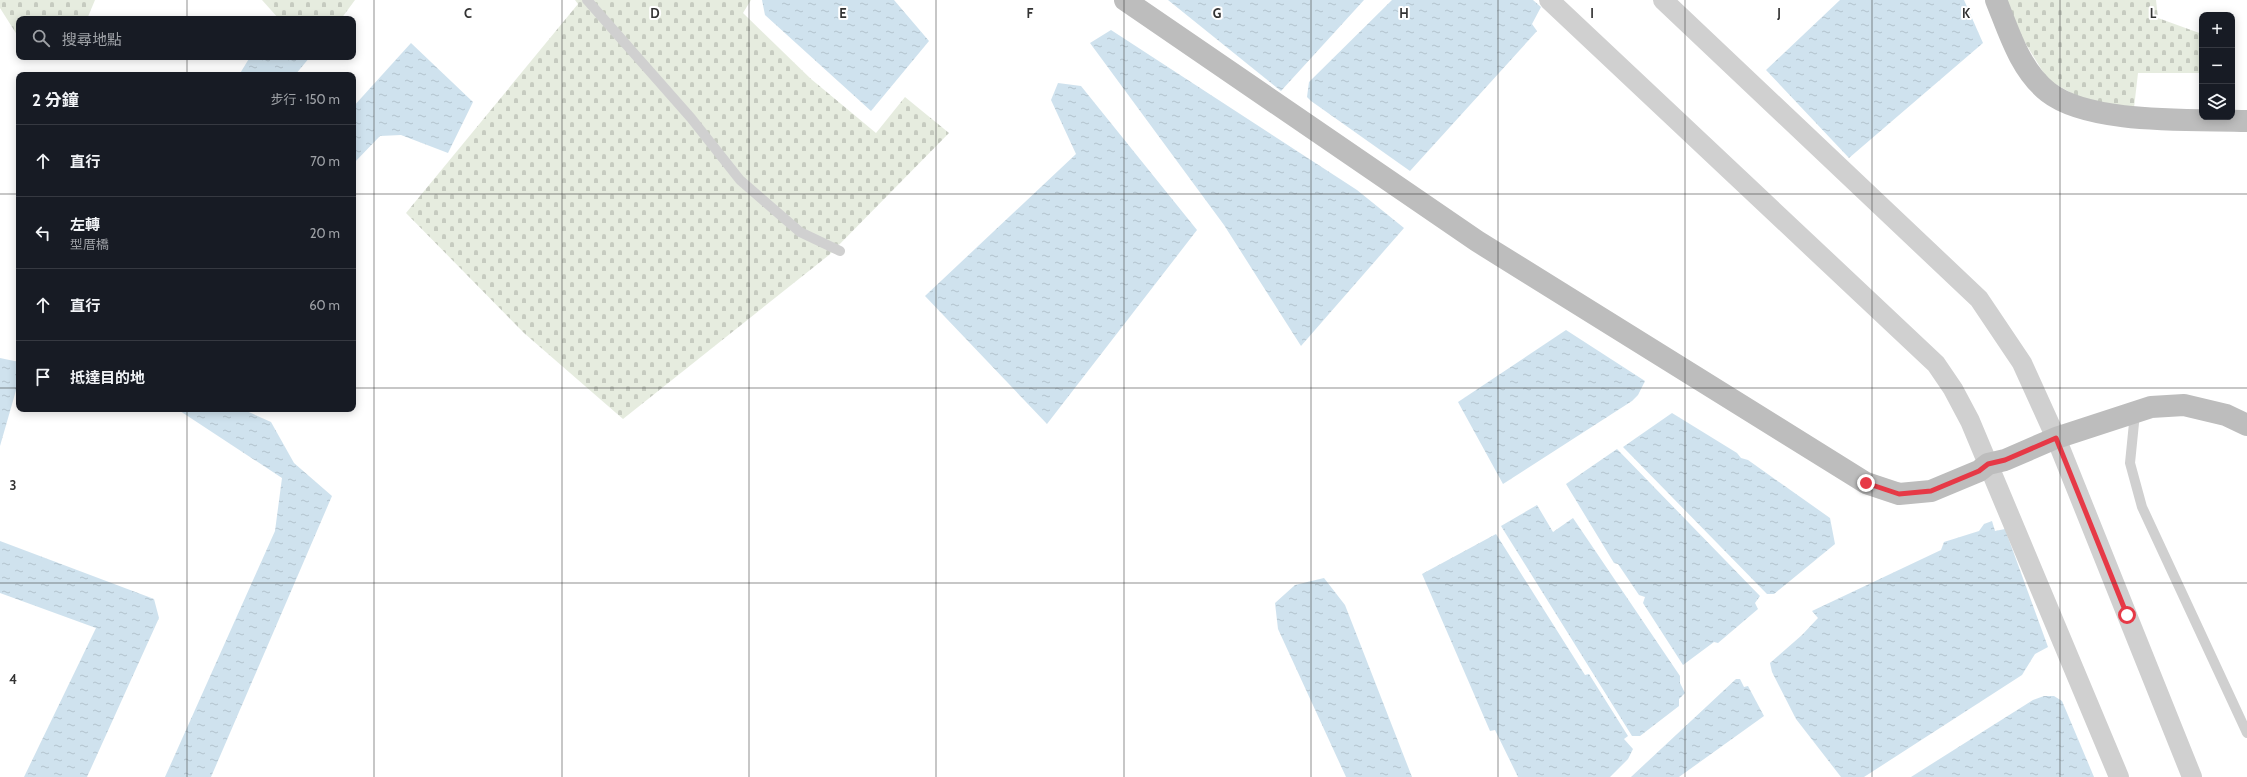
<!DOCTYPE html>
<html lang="zh-TW">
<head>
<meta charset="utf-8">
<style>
	:root { --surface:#171b24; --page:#242831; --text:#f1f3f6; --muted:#9ea1a6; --line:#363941 }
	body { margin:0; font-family:Cabin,"Noto Sans TC",sans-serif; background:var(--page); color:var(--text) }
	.controls { position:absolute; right:12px; top:12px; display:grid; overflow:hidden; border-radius:8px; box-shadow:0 2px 10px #0003 }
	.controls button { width:36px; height:36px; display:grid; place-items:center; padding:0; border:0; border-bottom:1px solid var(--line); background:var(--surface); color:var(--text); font:20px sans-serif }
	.stop { position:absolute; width:12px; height:12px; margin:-9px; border:3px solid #e63946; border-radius:50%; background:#fff }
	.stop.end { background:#e63946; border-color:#fff; box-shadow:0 1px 4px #0008 }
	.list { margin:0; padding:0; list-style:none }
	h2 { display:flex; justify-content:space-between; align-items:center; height:52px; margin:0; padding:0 16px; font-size:17px }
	h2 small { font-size:13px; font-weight:400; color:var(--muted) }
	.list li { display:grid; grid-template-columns:26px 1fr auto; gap:12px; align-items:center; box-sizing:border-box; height:72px; padding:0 16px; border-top:1px solid var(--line) }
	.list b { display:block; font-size:15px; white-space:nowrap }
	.list p { margin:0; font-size:13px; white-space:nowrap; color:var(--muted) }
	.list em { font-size:13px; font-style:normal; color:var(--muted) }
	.icon { flex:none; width:22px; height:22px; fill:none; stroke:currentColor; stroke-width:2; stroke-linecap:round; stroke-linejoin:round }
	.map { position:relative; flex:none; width:2247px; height:777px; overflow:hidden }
	.search { position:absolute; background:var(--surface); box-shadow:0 2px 10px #0003; left:16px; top:16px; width:340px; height:44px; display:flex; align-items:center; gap:10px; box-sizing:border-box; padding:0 14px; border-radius:8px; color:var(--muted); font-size:15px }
	.panel { position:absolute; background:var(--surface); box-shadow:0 2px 10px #0003; left:16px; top:72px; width:340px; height:340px; border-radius:8px }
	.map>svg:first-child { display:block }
	.cemetery { fill:url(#cemetery-stones) }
	.water { fill:url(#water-ripples) }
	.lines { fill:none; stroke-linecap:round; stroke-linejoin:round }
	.lane { stroke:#d0d0d0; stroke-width:10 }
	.street { stroke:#d0d0d0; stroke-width:20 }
	.secondary { stroke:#bdbdbd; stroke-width:22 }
	.route { stroke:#e63946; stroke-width:5 }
	.grid { fill:none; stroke:#333; stroke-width:1; stroke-opacity:0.55 }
	.grid-label { font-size:13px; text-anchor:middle; font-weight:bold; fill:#333; stroke:#fff; stroke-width:4; stroke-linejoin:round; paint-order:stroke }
</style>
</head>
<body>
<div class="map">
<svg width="2247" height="777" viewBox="0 0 2247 777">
	<defs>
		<pattern id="cemetery-stones" width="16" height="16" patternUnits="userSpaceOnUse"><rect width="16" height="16" fill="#e6ecdf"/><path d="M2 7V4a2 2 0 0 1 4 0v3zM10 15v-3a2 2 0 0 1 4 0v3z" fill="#c6cbc0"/></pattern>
		<pattern id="water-ripples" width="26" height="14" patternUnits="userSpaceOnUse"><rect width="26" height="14" fill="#cfe2ee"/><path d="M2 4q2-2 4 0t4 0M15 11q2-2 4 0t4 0" fill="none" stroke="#b2c2cd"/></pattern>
	</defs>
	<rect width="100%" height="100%" fill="#fff"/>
	<path class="cemetery" d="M0 0H95L87 19H19V38L0 8Z
		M262 0H355L341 19H279Z
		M575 0H751L743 13 811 79 876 133 905 97 949 133 829 255 623 419 524 333 406 213 578 4Z
		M2007 0H2156L2158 18 2202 34V73H2138L2134 108 2093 105 2048 80 2021 36Z"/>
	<path class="water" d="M762 0H894L929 41 871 111 765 15Z
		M1168 0H1364L1281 91Z
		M1392 0H1533L1541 7 1532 24 1537 31 1410 171 1311 101 1307 97 1309 82Z
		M1840 0H1964L1983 43 1849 158 1766 70Z
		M1111 30 1357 190 1404 228 1301 346 1224 225 1090 43Z
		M411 43 473 102 448 153 401 135 380 136 353 164V107Z
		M250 57H310L295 75H239Z
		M1058 83 1081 86 1197 230 1047 424 925 296 1076 154 1051 100Z
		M1566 330 1645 381 1638 395 1632 401 1503 484 1458 402Z
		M0 358 19 362V380L0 446Z
		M177 409H242L271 422 294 463 332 496 211 777H165L275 531 282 478Z
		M1672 413 1737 453 1741 458 1748 460 1830 518 1835 544 1774 594H1767L1623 447Z
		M1617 449 1760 596 1755 603 1758 609 1718 643 1714 642 1683 665 1643 603 1645 597 1639 595 1618 564 1614 563 1566 484Z
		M1537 505 1553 532 1573 518 1680 676V683L1685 693 1679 699V706L1640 736H1632L1501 526Z
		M1992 521 1995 531 2005 529 2048 647 2035 654 2022 675 1864 777H1841L1796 719 1772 672 1770 663 1802 635 1818 618 1812 611 1941 550 1944 542 1979 531 1984 524Z
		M1496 534 1585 675 1589 674 1628 736 1624 739 1633 749 1628 759 1610 777H1518L1495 730 1490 731 1422 574Z
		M0 541 154 599 159 618 87 777H24L96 628 0 593Z
		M1324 578 1345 605 1412 777H1346L1278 629 1275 603 1295 585Z
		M1736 679H1740L1744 687 1748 686 1764 716 1679 777H1631Z
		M2044 696H2054L2062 701 2094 777H1911L2033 700Z"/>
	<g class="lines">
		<path class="lane" d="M587 0 691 118 740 180 800 232 840 251
			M2135 413 2130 463 2142 507 2247 733"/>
		<path class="street" d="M1549 0 1936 364 1953 389 1970 421 2119 777
			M1663 0 1979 299 2022 363 2056 438 2192 777"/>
		<path class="secondary" d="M1125 0 1477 241 1866 483 1899 494 1931 491 1979 471 1988 464 2005 460 2056 438 2151 407 2184 405 2226 415 2247 425
			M1996 0C2009 32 2020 70 2048 92 2090 125 2194 119 2247 121"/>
	</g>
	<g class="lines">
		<path class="route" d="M1866 483 1899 494 1931 491 1979 471 1988 464 2005 460 2056 438 2127 615"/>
	</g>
	<path class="grid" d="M187 0V19M374 0V777M562 0V777M749 0V777M936 0V777M1124 0V777M1311 0V777M1498 0V777M1685 0V777M1872 0V777M2060 0V777M187 57V75M0 194H19M353 194H2247M0 388H19M353 388H2247M187 409V777M0 583H2247"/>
	<g class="grid-label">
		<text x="468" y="18">C</text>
		<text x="655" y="18">D</text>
		<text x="843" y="18">E</text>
		<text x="1030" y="18">F</text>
		<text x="1217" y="18">G</text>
		<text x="1404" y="18">H</text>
		<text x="1592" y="18">I</text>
		<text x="1779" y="18">J</text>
		<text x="1966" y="18">K</text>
		<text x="2153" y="18">L</text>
		<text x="13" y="490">3</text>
		<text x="13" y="684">4</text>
	</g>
</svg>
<div class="controls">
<button>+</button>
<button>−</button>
<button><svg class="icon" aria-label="layers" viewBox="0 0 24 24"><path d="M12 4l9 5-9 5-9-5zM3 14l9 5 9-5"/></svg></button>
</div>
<div class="stop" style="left:2127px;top:615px"></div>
<div class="stop end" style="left:1866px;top:483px"></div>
<div class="search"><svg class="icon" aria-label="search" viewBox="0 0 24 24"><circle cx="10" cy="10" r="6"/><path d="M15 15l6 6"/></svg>搜尋地點</div>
<section class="panel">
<h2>2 分鐘<small>步行 · 150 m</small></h2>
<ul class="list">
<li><svg class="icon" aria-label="ahead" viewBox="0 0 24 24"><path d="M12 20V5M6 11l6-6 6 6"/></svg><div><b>直行</b></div><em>70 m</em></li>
<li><svg class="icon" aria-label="left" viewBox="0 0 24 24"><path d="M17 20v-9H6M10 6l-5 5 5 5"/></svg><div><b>左轉</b><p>型厝橋</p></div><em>20 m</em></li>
<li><svg class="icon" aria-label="ahead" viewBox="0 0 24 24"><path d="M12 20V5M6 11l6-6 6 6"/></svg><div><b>直行</b></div><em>60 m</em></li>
<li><svg class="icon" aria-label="arrive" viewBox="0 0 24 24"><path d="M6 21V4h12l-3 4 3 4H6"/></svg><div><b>抵達目的地</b></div></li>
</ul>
</section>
</div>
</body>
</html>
